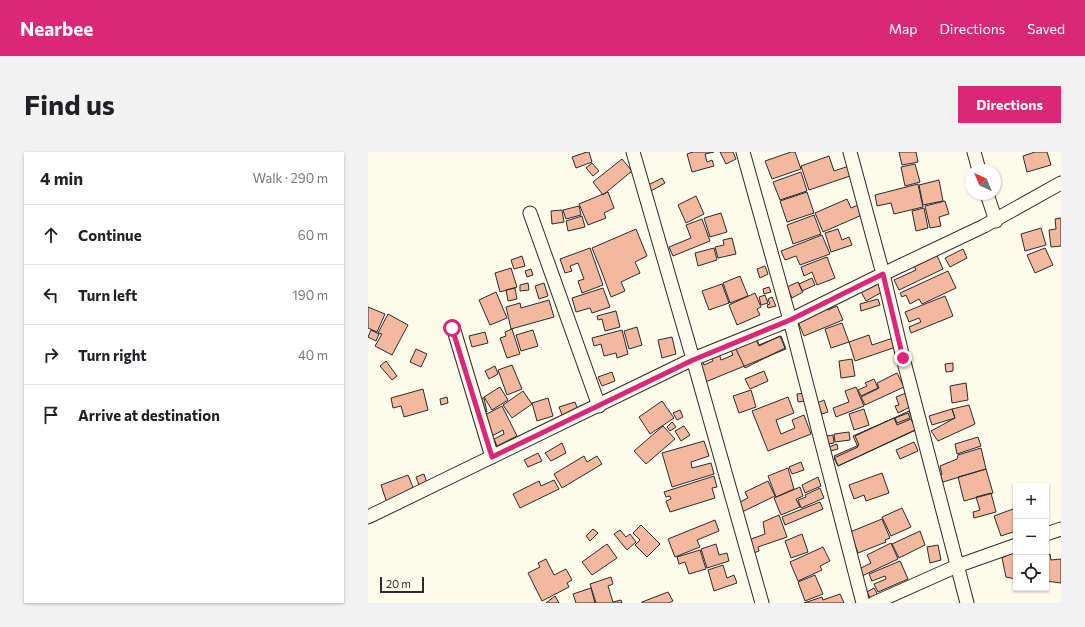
<!DOCTYPE html>
<html lang="en">
<head>
<meta charset="utf-8">
<style>
	:root { --surface:#fff; --page:#f2f2f2; --text:#202124; --muted:#757577; --line:#e0e0e0; --accent:#db2777 }
	body { margin:0; font-family:Commissioner,sans-serif; background:var(--page); color:var(--text) }
	.controls { position:absolute; right:12px; bottom:12px; display:grid; overflow:hidden; border-radius:0px; box-shadow:0 1px 3px #0004 }
	.controls button { width:36px; height:36px; display:grid; place-items:center; padding:0; border:0; border-bottom:1px solid var(--line); background:var(--surface); color:var(--text); font:20px sans-serif }
	.compass { position:absolute; left:597px; top:12px; width:36px; height:36px; border-radius:50%; background:var(--surface); box-shadow:0 1px 3px #0004; rotate:316deg }
	.scale { position:absolute; left:12px; bottom:10px; width:44px; box-sizing:border-box; padding-left:4px; border:2px solid #2b2b2b; border-top:0; font-size:11px; line-height:14px; white-space:nowrap; color:#2b2b2b; -webkit-text-stroke:3px #fdfbea; paint-order:stroke }
	.stop { position:absolute; width:12px; height:12px; margin:-9px; border:3px solid #db2777; border-radius:50%; background:#fff }
	.stop.end { background:#db2777; border-color:#fff; box-shadow:0 1px 4px #0008 }
	.list { margin:0; padding:0; list-style:none }
	h2 { display:flex; justify-content:space-between; align-items:center; height:52px; margin:0; padding:0 16px; font-size:17px }
	h2 small { font-size:13px; font-weight:400; color:var(--muted) }
	.list li { display:grid; grid-template-columns:26px 1fr auto; gap:12px; align-items:center; box-sizing:border-box; height:60px; padding:0 16px; border-top:1px solid var(--line) }
	.list b { display:block; font-size:15px; white-space:nowrap }
	.list em { font-size:13px; font-style:normal; color:var(--muted) }
	.icon { flex:none; width:22px; height:22px; fill:none; stroke:currentColor; stroke-width:2; stroke-linecap:round; stroke-linejoin:round }
	.map { position:relative; flex:none; width:693px; height:451px; overflow:hidden; border-radius:0px }
	header { display:flex; align-items:center; gap:24px; box-sizing:border-box; height:56px; padding:0 20px; background:var(--accent); color:#fff }
	header strong { font-size:19px }
	nav { display:flex; gap:22px; margin-inline-start:auto; font-size:14px }
	.intro { display:flex; align-items:center; justify-content:space-between; box-sizing:border-box; height:96px; padding:0 24px }
	h1 { margin:0; font-size:28px }
	.button { padding:10px 18px; border-radius:0px; background:var(--accent); color:#fff; font-size:14px; font-weight:700 }
	main { display:flex; gap:24px; padding:0 24px }
	aside { flex:1; background:var(--surface); border-radius:0px; box-shadow:0 1px 3px #0004 }
	.map>svg:first-child { display:block }
	.building { fill:#f2b8a0; stroke:#2b2b2b }
	.lines { fill:none; stroke-linecap:round; stroke-linejoin:round }
	.minor-casing { stroke:#2b2b2b; stroke-width:15 }
	.minor { stroke:#fdfbea; stroke-width:13 }
	.route { stroke:#db2777; stroke-width:5 }
</style>
</head>
<body>
<header>
<strong>Nearbee</strong>
<nav><a>Map</a><a>Directions</a><a>Saved</a></nav>
</header>
<div class="intro"><h1>Find us</h1><a class="button">Directions</a></div>
<main>
<aside>
<h2>4 min<small>Walk · 290 m</small></h2>
<ul class="list">
<li><svg class="icon" aria-label="ahead" viewBox="0 0 24 24"><path d="M12 20V5M6 11l6-6 6 6"/></svg><div><b>Continue</b></div><em>60 m</em></li>
<li><svg class="icon" aria-label="left" viewBox="0 0 24 24"><path d="M17 20v-9H6M10 6l-5 5 5 5"/></svg><div><b>Turn left</b></div><em>190 m</em></li>
<li><svg class="icon" aria-label="right" viewBox="0 0 24 24"><path d="M7 20v-9h11M14 6l5 5-5 5"/></svg><div><b>Turn right</b></div><em>40 m</em></li>
<li><svg class="icon" aria-label="arrive" viewBox="0 0 24 24"><path d="M6 21V4h12l-3 4 3 4H6"/></svg><div><b>Arrive at destination</b></div></li>
</ul>
</aside>
<div class="map">
<svg width="693" height="451" viewBox="0 0 693 451">
	<rect width="100%" height="100%" fill="#fdfbea"/>
	<path class="building" d="M219 0H221L224 10 208 16 204 5Z
		M325 0H346L337 2 339 10 344 8 346 14 324 20 319 2Z
		M352 0H365L368 7 358 12Z
		M423 0H427L433 17 404 27 397 9Z
		M531 0H548L550 10 534 13Z
		M667 0H679L683 13 659 20 655 4Z
		M461 4 466 19 481 14 485 23 441 38 433 14Z
		M254 7 264 19 235 43 225 30Z
		M224 11 231 19 225 24 218 16Z
		M547 12 552 30 537 34 533 15Z
		M433 20 439 39 412 48 405 30Z
		M294 26 297 31 283 39 280 33Z
		M571 28 575 49 555 53 551 33Z
		M550 32 555 55 526 62 523 51 509 54 507 43Z
		M240 40 246 56 236 61 238 66 220 73 211 52Z
		M439 40 446 61 419 70 412 49Z
		M328 44 336 62 318 71 310 53Z
		M479 47 483 56 490 53 494 63 455 80 447 61Z
		M577 49 581 62 571 65 573 74 562 76 557 54Z
		M211 54 213 63 198 67 195 58Z
		M556 56 560 76 548 79 544 59Z
		M194 58 196 70 184 72 183 59Z
		M353 61 359 80 342 85 336 66Z
		M446 63 453 82 425 92 419 73Z
		M214 64 217 75 200 79 198 69Z
		M693 66V94L683 95 681 78 688 77 687 67Z
		M334 67 342 89 305 104 301 95 323 86 318 73Z
		M673 76 678 93 657 99 653 82Z
		M268 77 279 104 267 110 272 121 253 130 257 139 243 145 233 118 224 96Z
		M470 77 474 88 481 85 484 93 463 100 457 81Z
		M454 83 462 102 432 113 428 104 417 108 413 99Z
		M364 86 368 102 350 106 347 95 356 93 355 88Z
		M222 96 235 133 214 141 210 129 216 127 210 111 202 114 204 119 197 121 192 107Z
		M346 96 349 108 330 114 327 101Z
		M677 96 685 113 667 121 659 103Z
		M595 97 599 106 582 115 577 106Z
		M567 99 575 117 531 138 526 128 548 118 544 109Z
		M154 104 157 114 146 117 143 108Z
		M459 105 467 126 449 133 444 120 436 124 433 115Z
		M397 114 400 122 392 126 389 117Z
		M143 116 149 135 132 140 127 121Z
		M163 117 165 123 159 125 157 119Z
		M580 119 588 136 554 152 551 147 542 152 538 143 534 145 532 141Z
		M372 124 380 144 362 151 355 131Z
		M507 125 514 140 498 149 490 134Z
		M444 126 447 133 434 139 431 132Z
		M430 130 435 140 424 146 419 135Z
		M160 131 161 138 152 139V133Z
		M176 131 180 144 171 147 167 134Z
		M354 132 361 151 341 158 334 139Z
		M401 135 403 140 396 142 395 137Z
		M147 136 149 147 140 149 138 138Z
		M235 136 242 155 224 161 222 156 208 160 204 146Z
		M128 140 139 166 122 173 111 148Z
		M387 141 393 155 389 157 392 163 369 173 361 153Z
		M397 143 400 151 393 153 391 145Z
		M577 144 585 164 543 181 541 175 553 170 551 166 541 170 537 160Z
		M404 145 408 154 400 156 399 153 402 152 400 147Z
		M510 147 512 153 493 159 492 152Z
		M181 148 186 165 143 177 138 155 152 151 153 156Z
		M457 151 460 158 469 154 475 168 436 184 427 163Z
		M0 155 17 162 9 180 0 176Z
		M248 159 252 175 237 179 234 167 230 168 229 164Z
		M20 162 40 173 24 203 7 194 14 182 10 181Z
		M474 171 481 190 463 196 457 177Z
		M269 175 274 193 261 197 256 179Z
		M144 177 152 202 139 206 132 186 138 184 137 180Z
		M3 178 11 182 8 189 0 185Z
		M165 178 170 194 153 199 148 183Z
		M254 178 260 202 249 206 248 201 236 204 233 192 226 194 224 186Z
		M117 180 120 191 104 195 101 184Z
		M501 183 504 193 525 186 528 195 487 209 481 190Z
		M412 184 417 196 377 216 367 195 387 186 391 194Z
		M413 184 418 197 335 231 326 209 334 206 336 213 345 209 343 205 351 201 353 208 365 203 362 196 388 185 391 193Z
		M304 185 308 202 294 206 290 188Z
		M48 197 59 202 53 215 42 210Z
		M484 207 487 224 473 226 471 209Z
		M18 209 29 224 24 228 12 214Z
		M585 211V219L578 220 577 212Z
		M144 213 154 237 139 243 130 218Z
		M127 214 130 222 121 227 117 219Z
		M396 219 400 229 382 237 377 227Z
		M244 220 247 229 234 234 230 225Z
		M529 221 536 235 497 253 493 245 511 236 509 231Z
		M506 227 510 236 493 244 490 238 499 234 497 231Z
		M598 231 600 248 584 251 582 234Z
		M132 235 140 248 124 258 116 245Z
		M488 235 496 254 468 265 465 256 481 250 477 239Z
		M55 237 60 258 36 265 33 254 25 256 23 246Z
		M383 238 388 255 371 261 365 244Z
		M155 239 164 252 144 266 135 253Z
		M437 241 438 249 430 250 429 242Z
		M538 241 544 254 530 261 527 254 531 253 528 245Z
		M79 245 80 251 73 253 72 247Z
		M420 245 426 261 408 268 413 282 427 276 424 268 436 263 443 282 400 299 384 259Z
		M116 246 119 260 113 261 109 247Z
		M180 246 185 264 169 269 164 251Z
		M456 248 460 260 454 262 449 251Z
		M294 249 306 266 282 282 271 265Z
		M207 250 210 258 194 263 191 255Z
		M601 253 607 272 570 289 563 279 587 266 584 257Z
		M134 254 149 284 129 294 126 287 136 282 135 278 124 284 115 264Z
		M496 257 501 273 486 278 481 262Z
		M584 257 587 266 564 273 561 264Z
		M312 258 315 265 309 268 305 261Z
		M541 259 549 277 470 314 466 304 491 293 487 284Z
		M540 261 542 266 529 271 527 266Z
		M526 266 529 273 543 267 548 278 470 314 466 306 490 295 485 284Z
		M304 270 308 275 302 279 299 275Z
		M295 274 307 287 278 312 266 299Z
		M316 274 322 283 313 289 307 279Z
		M481 280 482 288 467 290 466 282Z
		M465 283 466 291 460 292 459 284Z
		M610 285 613 294 589 302 587 292Z
		M336 289 341 304 323 310 324 316 343 311 346 322 304 335 294 301Z
		M546 290 550 299 532 307 528 298Z
		M194 291 198 301 183 309 177 301Z
		M469 292 470 297 462 299 461 295Z
		M613 296 618 317 575 330 572 324 574 322 572 314 589 307 590 303Z
		M170 301 174 309 160 315 156 308Z
		M216 304 219 310 229 304 234 312 194 336 186 322Z
		M433 310 436 318 424 322 421 315Z
		M420 316 426 337 408 345 400 324Z
		M618 317 625 341 596 349 590 325Z
		M514 321 521 341 498 349 496 343 486 347 481 333Z
		M56 322 60 334 52 336 48 325Z
		M40 323 47 340 19 351 13 333Z
		M346 324 349 335 344 336 347 346 302 360 298 349 303 347 302 344 298 345 296 340Z
		M450 325 453 334 437 341 434 333Z
		M186 328 191 337 152 356 145 342 171 329 173 334Z
		M400 329 407 344 372 361 368 352 380 346 377 340Z
		M432 335 435 344 428 347 432 355 413 363 406 346Z
		M452 336 456 346 433 356 430 348 438 345 437 343Z
		M623 341 628 360 606 366 605 360 612 358 608 345Z
		M452 350 455 357 417 373 414 365Z
		M534 356 543 375 523 384 514 365Z
		M645 357 648 365V379L633 384 626 364Z
		M411 363 419 385 390 395 391 399 383 402 378 389 397 382 395 370Z
		M514 367 522 386 517 388 518 390 490 401 482 380Z
		M347 368 351 379 329 388 332 395 307 405 300 387Z
		M273 373 292 392 279 405 267 393 272 388 265 381Z
		M225 377 230 381 222 389 218 384Z
		M252 378 258 385 262 382 268 390 259 398 246 382Z
		M552 379 557 393 531 406 524 392Z
		M434 382 440 400 423 406 417 389Z
		M523 391 530 407 494 424 491 417 503 411 499 403Z
		M239 392 249 406 224 423 214 410Z
		M348 392 351 403 359 401 361 409 339 416 333 397Z
		M570 393 573 408 562 411 559 395Z
		M455 395 462 409 452 414 454 418 430 429 422 410Z
		M332 398 338 417 321 422 317 410 311 412 309 405Z
		M648 399V427L638 425 634 406Z
		M682 402 683 408 693 407V431L678 429V403Z
		M178 407 186 423 198 417 204 428 199 431 201 435 174 449 160 421 172 415 170 411Z
		M532 409 540 427 510 440 506 432 518 427 517 424 504 429 501 422Z
		M355 413 359 426 366 423 369 431 346 439 340 418Z
		M447 423 455 442 437 449 430 430Z
		M243 425 245 432 240 434 245 450 253 448 254 451H228L222 432Z
		M223 436 227 451H208L205 442Z
		M506 436 510 443 503 447 499 440Z
		M300 440 305 449 301 451H274V450Z
		M472 442 476 451H436L454 445 455 448Z
		M187 444 191 451H178Z"/>
	<g class="lines">
		<defs>
			<path id="minor" d="M265 0 325 207 394 451
				M375 0 422 168 495 451
				M482 0 515 122 535 206 599 451
				M606 0 611 18
				M619 42 628 69
				M162 61 231 254
				M85 175 124 305
				M0 365 325 207 422 168 515 122 616 74 693 31
				M678 382 693 377
				M506 451 589 414 648 393"/>
		</defs>
		<use href="#minor" class="minor-casing"/>
		<use href="#minor" class="minor"/>
	</g>
	<g class="lines">
		<path class="route" d="M84 176 124 305 325 208 422 168 515 122 535 206"/>
	</g>
</svg>
<div class="controls">
<button>+</button>
<button>−</button>
<button><svg class="icon" aria-label="locate" viewBox="0 0 24 24"><circle cx="12" cy="12" r="6"/><path d="M12 2v4M12 18v4M2 12h4M18 12h4"/></svg></button>
</div>
<svg class="compass" viewBox="-18 -18 36 36"><path d="M0-13l5 13h-10z" fill="#e53935"/><path d="M0 13l5-13h-10z" fill="#757577"/></svg>
<div class="scale">20 m</div>
<div class="stop" style="left:84px;top:176px"></div>
<div class="stop end" style="left:535px;top:206px"></div>
</div>
</main>
</body>
</html>
